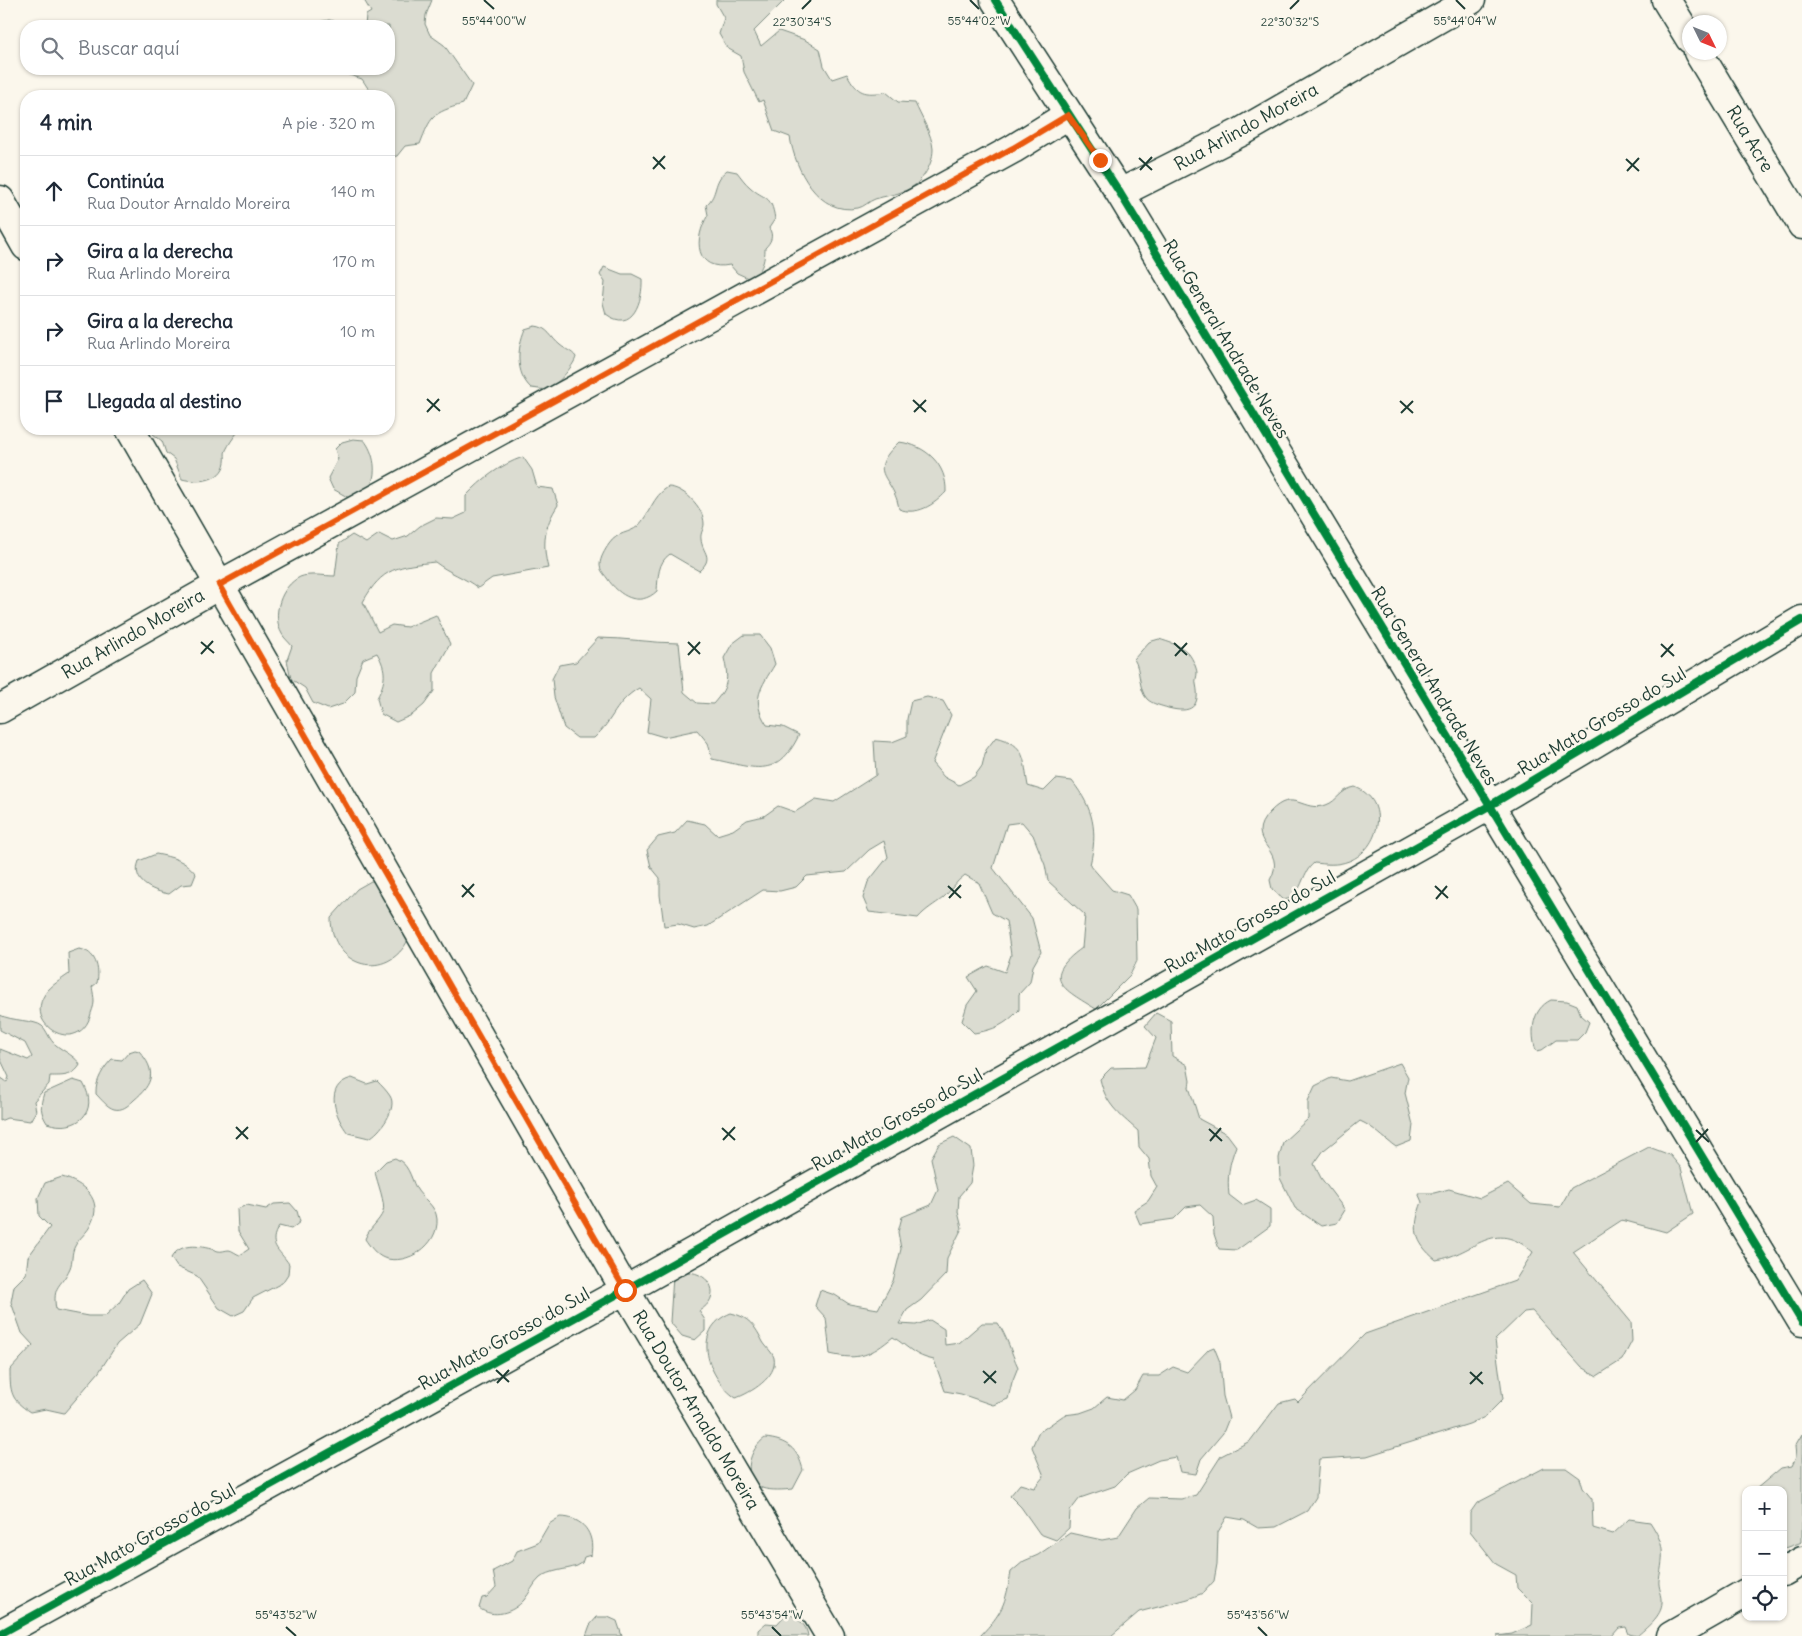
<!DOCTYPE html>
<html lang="es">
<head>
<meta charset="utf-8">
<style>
	:root { --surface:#fff; --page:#f6f6f7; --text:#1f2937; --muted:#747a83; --line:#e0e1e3 }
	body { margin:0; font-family:Delius,sans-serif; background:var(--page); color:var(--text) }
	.controls { position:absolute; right:15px; bottom:15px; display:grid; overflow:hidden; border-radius:10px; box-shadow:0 1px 4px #0004 }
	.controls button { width:45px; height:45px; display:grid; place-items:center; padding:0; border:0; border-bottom:1px solid var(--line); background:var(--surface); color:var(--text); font:25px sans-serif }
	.compass { position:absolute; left:1682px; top:15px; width:45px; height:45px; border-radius:50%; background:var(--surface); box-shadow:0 1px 4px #0004; rotate:133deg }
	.stop { position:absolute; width:15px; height:15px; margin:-11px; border:4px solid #ea580c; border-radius:50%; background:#fff }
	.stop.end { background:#ea580c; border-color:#fff; box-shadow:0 1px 5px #0008 }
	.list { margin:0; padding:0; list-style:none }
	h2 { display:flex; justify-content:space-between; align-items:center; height:65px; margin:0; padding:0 20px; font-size:21px }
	h2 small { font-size:16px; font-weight:400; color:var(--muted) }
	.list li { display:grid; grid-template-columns:32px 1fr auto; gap:15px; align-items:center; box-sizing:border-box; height:70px; padding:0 20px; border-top:1px solid var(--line) }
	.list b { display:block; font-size:19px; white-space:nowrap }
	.list p { margin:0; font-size:16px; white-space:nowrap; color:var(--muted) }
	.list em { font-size:16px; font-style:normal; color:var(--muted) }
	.icon { flex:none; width:28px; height:28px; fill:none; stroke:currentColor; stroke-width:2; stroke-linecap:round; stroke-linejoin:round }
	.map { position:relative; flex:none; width:1802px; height:1636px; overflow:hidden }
	.search { position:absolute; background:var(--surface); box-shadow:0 1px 4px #0004; left:20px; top:20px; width:375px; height:55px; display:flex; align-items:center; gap:12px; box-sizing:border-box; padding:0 18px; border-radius:20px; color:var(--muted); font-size:19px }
	.panel { position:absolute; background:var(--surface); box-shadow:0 1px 4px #0004; left:20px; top:90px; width:375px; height:345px; border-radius:20px }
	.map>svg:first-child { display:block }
	.green { fill:#dbdcd1; stroke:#7d8c82 }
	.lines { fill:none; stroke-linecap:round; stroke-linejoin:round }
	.minor-casing { stroke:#1f3d34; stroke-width:31 }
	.minor { stroke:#fbf7ec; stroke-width:28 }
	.cycleway-casing { stroke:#fbf7ec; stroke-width:11 }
	.cycleway { stroke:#00873e; stroke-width:8 }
	.route { stroke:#ea580c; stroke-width:6 }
	.ticks { fill:none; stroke:#1f3d34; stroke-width:2 }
	.labels { text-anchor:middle; stroke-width:5; stroke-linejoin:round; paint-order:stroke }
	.street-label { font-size:18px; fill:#1f3d34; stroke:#fbf7ec }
	.ticks-label { font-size:12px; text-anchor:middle; fill:#1f3d34; stroke:#fbf7ec; stroke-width:5; stroke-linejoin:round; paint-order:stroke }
</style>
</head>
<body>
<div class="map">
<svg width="1802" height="1636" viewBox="0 0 1802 1636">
	<rect width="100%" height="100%" fill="#fbf7ec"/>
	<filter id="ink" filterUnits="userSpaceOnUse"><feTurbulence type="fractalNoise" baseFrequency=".02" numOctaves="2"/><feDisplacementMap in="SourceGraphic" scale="10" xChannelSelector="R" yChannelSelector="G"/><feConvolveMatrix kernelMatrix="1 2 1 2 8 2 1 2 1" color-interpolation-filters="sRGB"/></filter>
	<g filter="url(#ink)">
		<path class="green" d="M364 0H432L426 15 425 24 430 35 444 45 472 85 463 104C432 113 431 116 420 144L405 146 397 156 389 157V96H373L362 79 346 74 339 69H389V26H365L366 15 371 12Z
			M716 0H785L754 31 761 46 779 31 805 40 820 49 824 66 832 79 847 74C858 94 864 95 886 92L898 102 915 103C921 117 932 134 933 149 933 166 920 186 904 191 895 195 884 196 875 199 869 201 864 207 858 208 818 216 795 169 790 137L774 131 763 100 759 102 744 72 741 56 727 48 719 34 724 18 716 4Z
			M329 20 339 22 343 26H313L318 22Z
			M727 170 737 172C741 177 745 183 750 187 765 201 771 193 775 219L769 228C774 236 771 242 765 248 765 260 762 275 748 278L737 273 730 265C695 272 693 239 708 215L706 205C719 194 712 182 727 170Z
			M604 267 622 274H632L642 279C643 300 633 334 606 314L603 303 605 282 600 275Z
			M535 326C548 327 551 338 560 345 566 350 572 351 576 357 574 366 555 387 547 390L531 388C515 373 517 348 525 329Z
			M152 429H235L237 433C233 438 229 444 226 450 224 454 226 457 225 462 222 482 197 483 182 479L174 459 166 453 162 441 153 434Z
			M353 439 364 440C374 452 379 475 368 489 365 493 357 496 351 499L333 489 328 478 338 459 335 449 342 442Z
			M899 442C926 445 947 465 946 492 934 505 917 516 899 509 894 475 864 475 899 442Z
			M523 457 532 470 537 487 553 489 558 505C544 526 542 544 548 568L492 578 478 588C464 577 449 573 435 562 399 566 382 567 363 602L378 632 392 625 407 627 436 615 450 644 434 673V691L424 705 412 715 396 722 381 714 377 698C386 681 387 670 377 653L363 659 356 676 355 692 343 704 328 709 313 703 305 688 291 679 287 660 292 646C289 642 284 638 282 634 271 615 281 586 300 577 309 573 325 576 335 576L339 544 352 535 366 543 379 534 393 541 408 536 420 526 436 518 453 519 466 513V496C482 479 500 465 523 457Z
			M668 487C683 487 704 507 704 524 704 529 700 533 701 539 702 553 715 557 699 571L670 554C658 562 658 577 657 591 639 608 619 596 607 578 604 574 600 570 600 565 600 558 605 550 609 544 618 531 629 534 638 526 650 514 652 497 668 487Z
			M744 635H760L770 648 775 664C761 688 750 699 767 725L783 727 799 735C777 781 753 767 712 759L708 743 697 730 664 737 647 732 651 699 639 688C615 702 614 720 594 738H577L564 728 554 697 552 679 559 665 576 662 598 638C625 638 652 643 679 643L684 692 697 703 713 704C728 687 729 680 724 658L732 644Z
			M1159 639C1168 642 1180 645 1187 652 1191 655 1197 668 1197 673 1197 677 1195 680 1196 684 1201 707 1191 714 1168 708 1162 706 1152 704 1147 699 1138 689 1141 670 1134 659L1149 642Z
			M927 697 943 701 951 715 932 763 944 777 959 785 974 777 982 766 986 750 996 737C1027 745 1023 759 1028 786L1044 791 1056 779 1072 781C1094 809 1098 831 1090 865L1112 890 1128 895 1136 909 1137 961 1130 975 1096 1009C1063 989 1040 978 1082 948L1085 915 1048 881 1045 865 1033 835 1022 822 1007 824 993 868 1032 918 1041 952 1033 966 1030 982 1019 994V1010C1005 1025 994 1030 974 1033L962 1021 967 1005 977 991 968 977 988 966 1005 972 1011 955 1006 921 992 913 979 883 965 875C956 881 951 891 943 898 934 905 926 909 918 918L869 912 863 898 868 882 888 857 884 841 869 850 846 872 807 876 796 887 780 891 763 890 708 926 694 929 678 924 664 926 660 895V878L651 867 647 850 658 837 675 833 687 820 705 824 717 835 733 830 747 820 764 816 778 806 795 812 816 799 834 802 876 775 874 741 892 742 907 736V719L911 701Z
			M1355 787C1391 801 1380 849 1349 861 1336 866 1326 864 1314 863 1300 874 1304 895 1284 900L1272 889 1270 880C1289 847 1240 843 1270 812 1294 787 1302 813 1326 805 1338 801 1339 790 1355 787Z
			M156 854C172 857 185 860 196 874L192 884 181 885 169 894C152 891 131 882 139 861Z
			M371 881 387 883 409 938C388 983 331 968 331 918L357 889Z
			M79 949C96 951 100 969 97 983L92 987C93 992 94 997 94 1002 94 1007 91 1012 90 1017 77 1055 24 1026 45 994 51 985 61 980 69 974L68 953Z
			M1551 1000 1567 1001 1577 1005 1581 1015 1589 1022 1585 1032 1577 1040H1556L1542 1050 1536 1051C1530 1032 1532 1009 1551 1000Z
			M1156 1013 1171 1021 1172 1056 1187 1065 1190 1081 1189 1087 1199 1119 1227 1134 1236 1146C1229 1164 1227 1177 1229 1195L1242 1205 1256 1200 1270 1209V1226L1237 1250 1219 1249 1214 1234 1213 1217 1200 1205 1186 1207 1174 1219 1140 1224 1134 1210 1148 1201 1157 1187 1151 1176 1149 1159 1139 1147 1138 1131C1118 1113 1106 1105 1100 1079L1111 1068 1145 1067 1156 1038 1145 1026Z
			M0 1015C11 1021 35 1020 42 1026 47 1030 49 1040 56 1045 63 1051 77 1057 80 1065 73 1077 62 1076 50 1076L49 1084 34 1101 36 1111 30 1121 7 1118 0 1121V1077L7 1082 9 1077 0 1058V1049L28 1060 32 1057 25 1043 0 1030Z
			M135 1050 139 1051C157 1071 153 1084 134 1100 128 1106 122 1111 114 1109 107 1107 101 1099 96 1094 95 1081 104 1067 112 1059L122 1060 129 1052Z
			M1400 1063 1408 1077 1405 1093 1413 1125 1411 1141 1396 1147C1383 1138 1374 1127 1360 1121L1324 1150 1314 1164 1321 1178 1345 1210 1337 1223 1321 1226 1295 1208 1280 1178 1279 1158 1283 1142 1308 1119V1101L1315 1086 1331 1078 1348 1081Z
			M352 1078 367 1084 377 1081C381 1085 387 1091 390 1096 398 1108 380 1133 369 1138L348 1133C335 1117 323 1085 352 1078Z
			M73 1080 83 1083C100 1112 77 1133 47 1123 40 1112 40 1105 44 1093Z
			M954 1137 971 1149 973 1166 970 1183 959 1196 958 1212 962 1228 947 1258 946 1274 921 1300 907 1310 899 1324 916 1325 930 1320 944 1329 945 1345 959 1343 982 1323H998C1007 1337 1011 1352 1018 1367L1012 1382 1008 1399 993 1405 961 1394 945 1391 934 1360C914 1356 910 1348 893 1337 871 1355 859 1361 830 1354L826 1318 815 1306 820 1290 835 1295 849 1304 878 1309 893 1281 901 1249 898 1232 902 1217 931 1205 938 1190 931 1158 939 1144Z
			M1649 1147 1670 1155 1681 1168 1693 1214 1666 1232 1622 1220 1573 1252 1631 1322 1632 1341 1622 1360 1597 1376 1582 1367 1532 1311 1524 1312 1495 1340 1503 1399 1485 1417 1469 1424 1367 1456 1319 1459 1316 1497 1307 1511 1276 1527 1258 1528 1244 1520 1227 1517 1218 1532 1217 1564 1214 1581 1203 1593 1188 1599 1139 1612 1111 1636H980C1003 1612 1005 1605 1011 1572L1024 1561 1038 1555 1070 1533 1102 1540 1118 1537 1137 1508 1149 1498 1181 1499 1196 1495 1221 1456 1250 1441 1279 1403 1295 1399 1298 1402 1365 1334 1515 1281 1533 1252C1492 1217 1476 1254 1436 1260 1414 1242 1412 1228 1422 1202L1418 1193H1434L1449 1189 1480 1198 1508 1184 1531 1204 1560 1207 1571 1188Z
			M395 1158C409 1164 410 1176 416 1188 422 1199 436 1205 437 1219 439 1245 407 1266 384 1258 376 1255 369 1245 365 1239 369 1228 379 1222 383 1212 386 1204 377 1182 375 1172L386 1161Z
			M62 1177C83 1183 104 1199 91 1224 88 1232 79 1238 75 1246 71 1253 73 1261 70 1268 61 1288 52 1284 56 1310L88 1316H105L119 1303 128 1289 142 1280 152 1294 140 1324 117 1344 99 1372 64 1413 46 1409 30 1412C11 1400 10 1392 10 1370L33 1345 22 1333 11 1302 14 1286 26 1274 28 1257 50 1227 39 1216 38 1198 45 1183Z
			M290 1203 297 1211 300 1222 291 1229 279 1226C267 1245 279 1249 289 1264L288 1274 282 1283 253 1298 244 1311 233 1316 219 1308 197 1276 177 1267 171 1258C181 1241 202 1246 218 1251 222 1252 225 1250 229 1250 232 1250 236 1254 240 1255L249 1249 238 1231 237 1209 247 1205 266 1209 274 1204Z
			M687 1272C711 1273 723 1297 699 1311L705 1320V1331L695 1340 682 1336 670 1322 673 1276Z
			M731 1313C749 1317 755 1326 763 1342 766 1347 773 1353 774 1358 778 1377 750 1393 736 1398 708 1379 690 1329 731 1313Z
			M1214 1347 1220 1362 1223 1396 1229 1418 1223 1433 1201 1459 1196 1474 1180 1472 1176 1457 1159 1460 1127 1474 1115 1486 1080 1498 1070 1511 1069 1528 1056 1540 1040 1534 1021 1507 1010 1496 1020 1484 1034 1488 1044 1476 1032 1447 1038 1433 1064 1415 1080 1413 1094 1408 1107 1397 1123 1400 1135 1390 1143 1376H1159L1173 1367 1187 1372 1209 1349Z
			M1802 1434V1542L1783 1549V1490L1756 1489 1781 1468 1792 1466 1796 1457 1795 1446Z
			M765 1438C786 1440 798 1448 803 1470L793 1489C785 1490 770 1491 762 1488 740 1477 750 1448 765 1438Z
			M1544 1468H1566L1580 1478 1583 1488 1592 1499 1593 1528 1613 1534 1629 1519 1650 1522C1665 1545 1664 1553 1659 1580 1658 1588 1663 1595 1662 1603 1662 1616 1646 1628 1637 1636L1629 1634 1626 1627 1619 1628 1612 1636H1497L1512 1634 1532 1625 1533 1604 1517 1588 1516 1575 1496 1564 1470 1531V1513L1477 1503Z
			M560 1517C583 1517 595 1534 591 1555L584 1557 582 1563 577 1566C566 1570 550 1570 540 1578 533 1584 530 1593 524 1600 513 1613 493 1619 479 1608L482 1598 487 1597 496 1587 493 1571 512 1561 517 1551 538 1543 549 1524Z
			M787 1613C797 1617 807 1625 808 1636H758V1630L766 1623 777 1624Z
			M597 1617H608L617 1621 622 1636H586L590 1625Z"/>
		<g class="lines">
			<defs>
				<path id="minor" d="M995 0 1120 193 1802 1322
					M1666 0 1690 39
					M1698 52 1802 225
					M1120 193 1243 131 1471 0
					M0 200 26 246
					M130 429 625 1290 830 1636
					M0 709 219 585 1013 149 1068 115
					M1783 1572 1802 1561
					M0 1634 625 1290 1489 806 1802 620
					M1671 1636 1746 1593"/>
			</defs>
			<use href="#minor" class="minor-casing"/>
			<use href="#minor" class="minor"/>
			<defs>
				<path id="cycleway" d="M995 0 1120 193 1802 1322
					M0 1634 625 1290 1489 806 1802 620"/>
			</defs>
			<use href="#cycleway" class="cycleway-casing"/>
			<use href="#cycleway" class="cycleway"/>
		</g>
	</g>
	<g class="lines" filter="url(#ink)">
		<path class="route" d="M625 1290 219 585 1013 148 1068 115 1100 160"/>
	</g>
	<path class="ticks" d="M484 0 494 9M970 0 979 9M1456 0 1465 9M802 9 811 0M1290 9 1299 0M653 157 665 169M1139 158 1152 170M1626 159 1639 171M653 169 665 156M1140 170 1152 157M1627 171 1639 158M427 399 440 411M913 400 926 412M1400 401 1413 413M427 412 439 399M914 412 926 400M1401 413 1413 401M201 642 214 653M688 642 700 654M1174 643 1187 655M1661 644 1674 656M201 654 213 641M688 655 700 642M1175 656 1187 643M1661 657 1673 644M462 885 474 897M948 886 961 898M1435 886 1448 898M462 897 474 884M949 898 961 885M1436 899 1447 886M236 1127 248 1139M722 1128 735 1140M1209 1129 1222 1141M1696 1130 1709 1142M236 1139 248 1127M723 1140 735 1127M1210 1141 1221 1128M1696 1142 1708 1129M496 1370 509 1382M983 1371 996 1383M1470 1372 1483 1384M497 1383 509 1370M984 1383 996 1371M1470 1384 1482 1372M286 1627 296 1636M772 1627 781 1636M1258 1627 1267 1636"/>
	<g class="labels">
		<g class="street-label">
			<text transform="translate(1246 127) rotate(-29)" y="6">Rua Arlindo Moreira</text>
			<text transform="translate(1750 139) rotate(59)" y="6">Rua Acre</text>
			<text transform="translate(1226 339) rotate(59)" y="6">Rua General Andrade Neves</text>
			<text transform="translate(133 634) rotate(-30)" y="6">Rua Arlindo Moreira</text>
			<text transform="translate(1434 686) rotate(59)" y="6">Rua General Andrade Neves</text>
			<text transform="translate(1602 721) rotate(-31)" y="6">Rua Mato Grosso do Sul</text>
			<text transform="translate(1250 922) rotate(-29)" y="6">Rua Mato Grosso do Sul</text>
			<text transform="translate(897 1120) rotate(-29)" y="6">Rua Mato Grosso do Sul</text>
			<text transform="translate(504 1339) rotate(-29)" y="6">Rua Mato Grosso do Sul</text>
			<text transform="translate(696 1410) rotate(59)" y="6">Rua Doutor Arnaldo Moreira</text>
			<text transform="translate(150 1535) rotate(-29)" y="6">Rua Mato Grosso do Sul</text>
		</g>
	</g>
	<g class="ticks-label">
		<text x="494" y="25">55°44'00"W</text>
		<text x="979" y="25">55°44'02"W</text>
		<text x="1465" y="25">55°44'04"W</text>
		<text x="802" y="26">22°30'34"S</text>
		<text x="1290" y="26">22°30'32"S</text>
		<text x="286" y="1619">55°43'52"W</text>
		<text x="772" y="1619">55°43'54"W</text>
		<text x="1258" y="1619">55°43'56"W</text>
	</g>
</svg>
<div class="controls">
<button>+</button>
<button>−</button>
<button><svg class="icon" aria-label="locate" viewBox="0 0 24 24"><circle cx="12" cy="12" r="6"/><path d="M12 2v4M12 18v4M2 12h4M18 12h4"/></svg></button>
</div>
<svg class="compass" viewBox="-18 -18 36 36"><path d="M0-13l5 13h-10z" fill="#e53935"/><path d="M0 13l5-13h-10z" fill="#747a83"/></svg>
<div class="stop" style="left:625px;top:1290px"></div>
<div class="stop end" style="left:1100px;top:160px"></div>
<div class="search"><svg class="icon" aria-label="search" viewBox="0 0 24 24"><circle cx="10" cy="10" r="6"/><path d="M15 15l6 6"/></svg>Buscar aquí</div>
<section class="panel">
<h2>4 min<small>A pie · 320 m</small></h2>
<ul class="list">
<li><svg class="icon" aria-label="ahead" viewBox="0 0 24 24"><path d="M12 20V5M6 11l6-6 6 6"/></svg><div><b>Continúa</b><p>Rua Doutor Arnaldo Moreira</p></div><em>140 m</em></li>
<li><svg class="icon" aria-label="right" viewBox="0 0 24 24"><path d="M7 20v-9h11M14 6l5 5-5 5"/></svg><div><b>Gira a la derecha</b><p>Rua Arlindo Moreira</p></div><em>170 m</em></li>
<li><svg class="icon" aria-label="right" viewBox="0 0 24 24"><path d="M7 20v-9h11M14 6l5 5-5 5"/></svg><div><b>Gira a la derecha</b><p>Rua Arlindo Moreira</p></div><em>10 m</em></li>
<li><svg class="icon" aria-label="arrive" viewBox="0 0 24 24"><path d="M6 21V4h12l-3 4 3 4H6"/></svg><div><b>Llegada al destino</b></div></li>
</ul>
</section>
</div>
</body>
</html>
